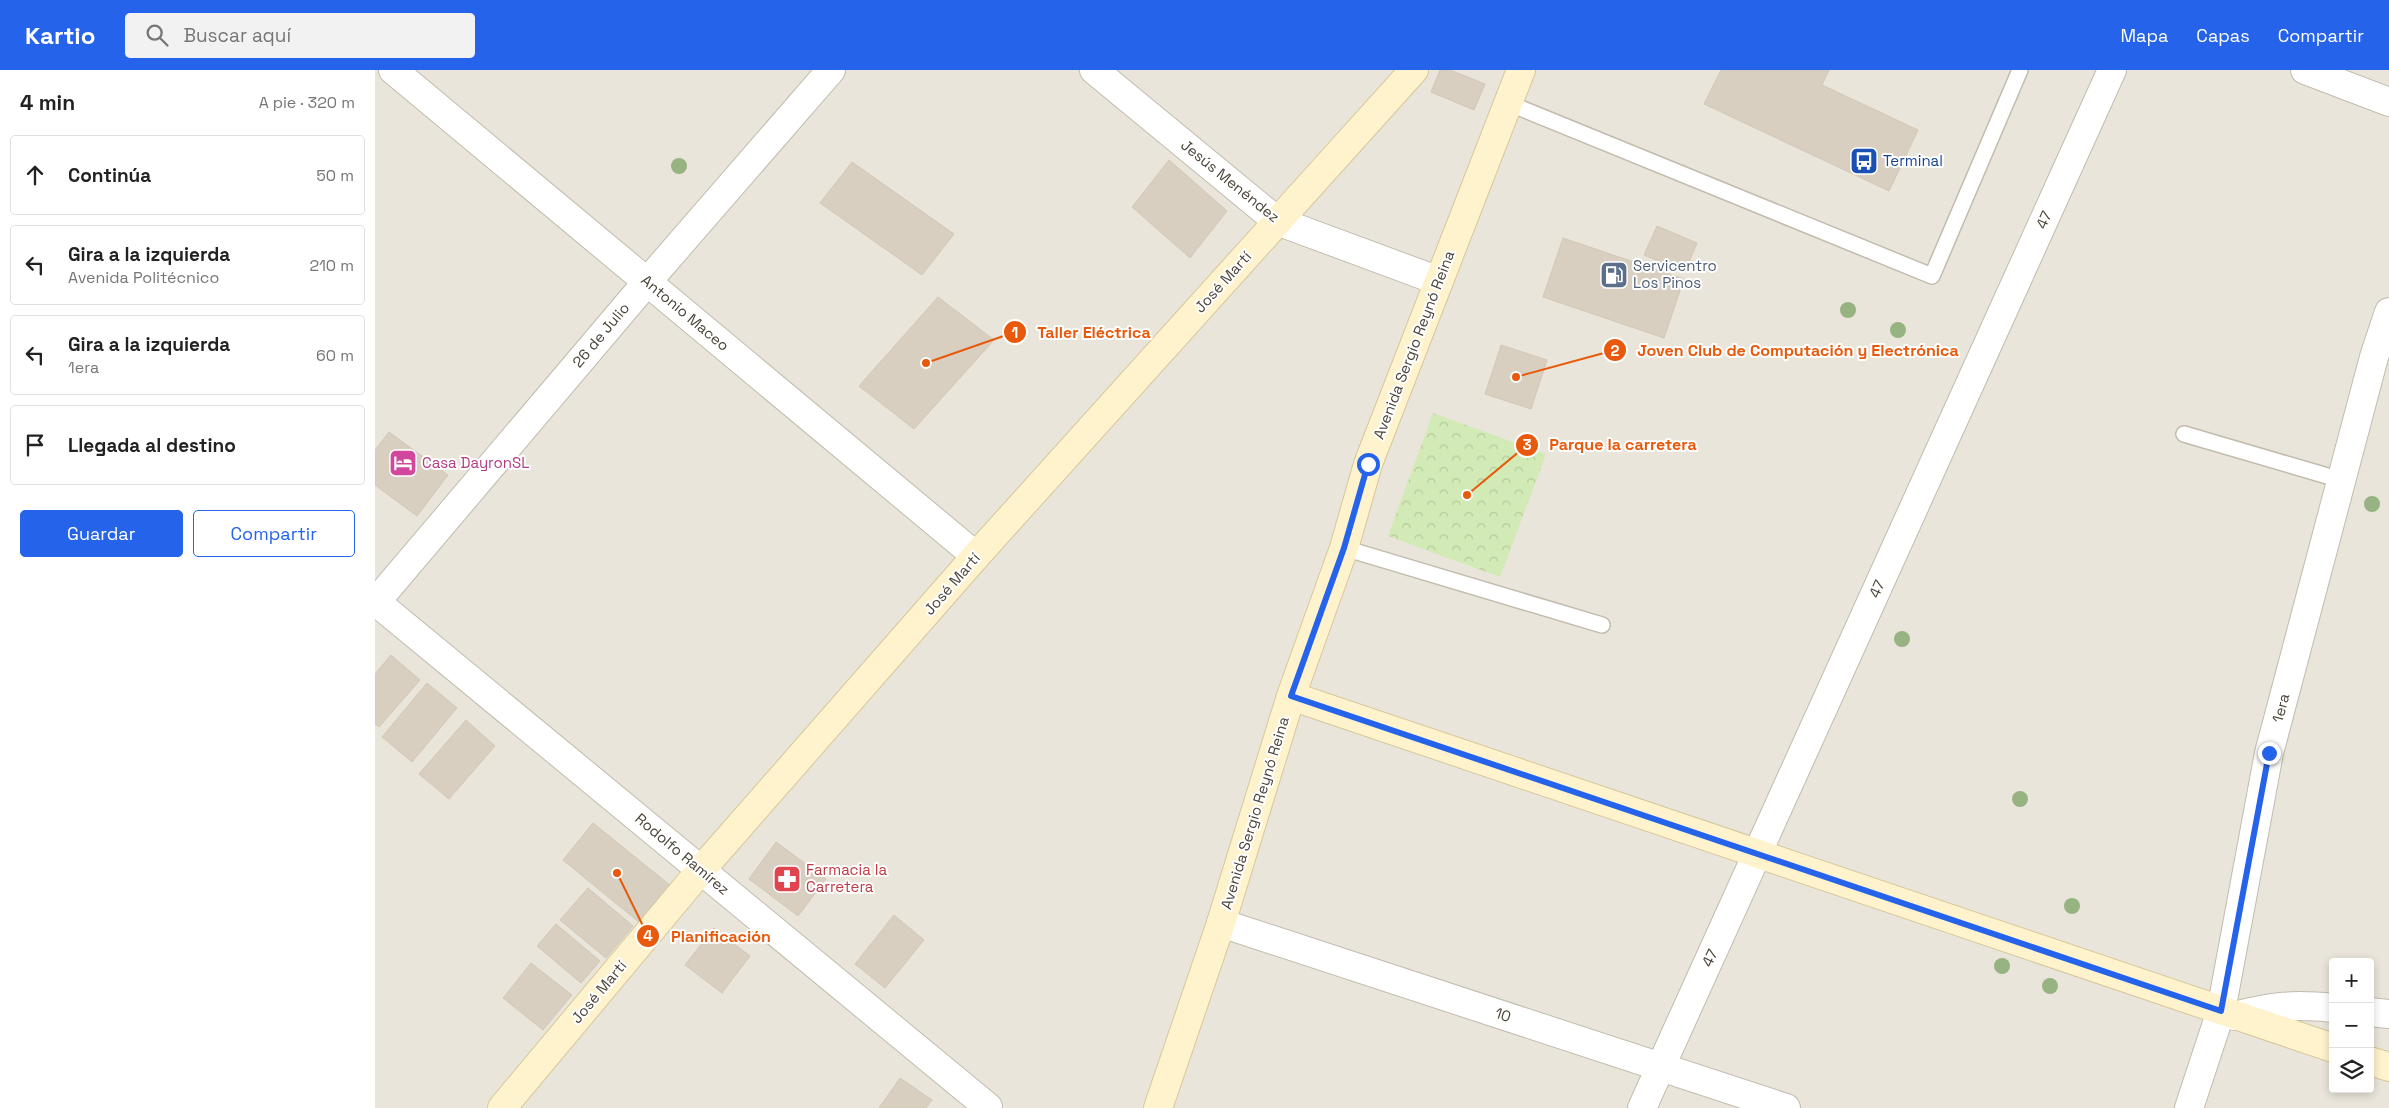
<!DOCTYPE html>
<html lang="es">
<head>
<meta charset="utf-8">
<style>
	:root { --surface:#fff; --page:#f2f2f2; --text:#222; --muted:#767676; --line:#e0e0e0; --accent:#2563eb }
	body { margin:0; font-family:"Space Grotesk",sans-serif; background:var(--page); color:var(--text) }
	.controls { position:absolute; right:15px; bottom:15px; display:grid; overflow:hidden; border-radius:5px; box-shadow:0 2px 8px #0003 }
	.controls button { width:45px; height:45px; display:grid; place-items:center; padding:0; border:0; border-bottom:1px solid var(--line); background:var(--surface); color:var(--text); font:25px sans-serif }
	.stop { position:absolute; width:15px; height:15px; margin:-11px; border:4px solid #2563eb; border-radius:50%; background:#fff }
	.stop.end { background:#2563eb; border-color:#fff; box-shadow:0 1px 5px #0008 }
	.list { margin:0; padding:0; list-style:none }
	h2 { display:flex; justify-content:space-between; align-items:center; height:65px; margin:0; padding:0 20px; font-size:21px }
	h2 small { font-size:16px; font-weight:400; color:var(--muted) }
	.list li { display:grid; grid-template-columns:32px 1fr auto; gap:15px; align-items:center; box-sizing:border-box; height:80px; margin:0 10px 10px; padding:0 10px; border:1px solid var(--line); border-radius:5px }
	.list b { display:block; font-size:19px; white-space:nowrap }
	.list p { margin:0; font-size:16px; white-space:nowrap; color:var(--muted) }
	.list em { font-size:16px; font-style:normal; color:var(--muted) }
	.actions { display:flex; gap:10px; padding:15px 20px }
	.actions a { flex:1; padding:11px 0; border:1px solid var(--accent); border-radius:5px; text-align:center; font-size:18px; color:var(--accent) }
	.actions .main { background:var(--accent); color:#fff }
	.icon { flex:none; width:28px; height:28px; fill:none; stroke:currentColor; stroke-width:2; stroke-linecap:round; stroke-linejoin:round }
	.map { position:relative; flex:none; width:2014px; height:1038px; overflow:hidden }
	header { display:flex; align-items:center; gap:30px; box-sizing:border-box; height:70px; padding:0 25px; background:var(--accent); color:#fff }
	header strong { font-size:24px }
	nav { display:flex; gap:28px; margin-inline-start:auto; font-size:18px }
	.search { width:350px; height:45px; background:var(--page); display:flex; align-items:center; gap:12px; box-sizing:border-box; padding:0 18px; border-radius:5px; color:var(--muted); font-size:19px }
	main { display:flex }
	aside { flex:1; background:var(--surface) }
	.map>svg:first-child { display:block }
	.residential { fill:#eae5da; fill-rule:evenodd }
	.park { fill:url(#park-crowns) }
	.building { fill:#d8cfc1; stroke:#d3c7b4 }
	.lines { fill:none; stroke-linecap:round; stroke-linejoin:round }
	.lane-casing { stroke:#c2bbae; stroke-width:18 }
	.street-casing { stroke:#c2bbae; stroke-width:30 }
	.secondary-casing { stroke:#d6c79b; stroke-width:30 }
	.lane { stroke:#fff; stroke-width:15 }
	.street { stroke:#fff; stroke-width:28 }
	.secondary { stroke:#fff3cd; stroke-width:28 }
	.tree { fill:#97b381 }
	.route { stroke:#2563eb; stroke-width:6 }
	.labels { text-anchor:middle; stroke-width:4; stroke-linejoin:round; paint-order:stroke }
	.transit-label { font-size:15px; fill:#164399; stroke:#fff; text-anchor:start }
	.street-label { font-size:15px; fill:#4b4439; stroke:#fff }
	.service-label { font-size:15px; fill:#4e5e75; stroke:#fff; text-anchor:start }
	.hotel-label { font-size:15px; fill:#b23c85; stroke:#fff; text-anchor:start }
	.health-label { font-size:15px; fill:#be3a42; stroke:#fff; text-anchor:start }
	.leader { fill:none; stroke:#e8590c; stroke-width:2 }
	.callout-dot { fill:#e8590c; stroke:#fff; stroke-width:2 }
	.mark-label { font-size:15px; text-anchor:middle; font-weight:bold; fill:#fff }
	.callout-label { font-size:16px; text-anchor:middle; font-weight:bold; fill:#e8590c; stroke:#fff; stroke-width:4; stroke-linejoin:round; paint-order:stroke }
</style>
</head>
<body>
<header>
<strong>Kartio</strong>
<div class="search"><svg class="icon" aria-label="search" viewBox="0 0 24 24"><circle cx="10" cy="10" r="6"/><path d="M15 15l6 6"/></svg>Buscar aquí</div>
<nav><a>Mapa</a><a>Capas</a><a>Compartir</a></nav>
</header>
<main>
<aside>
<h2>4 min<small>A pie · 320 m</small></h2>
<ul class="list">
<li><svg class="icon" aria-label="ahead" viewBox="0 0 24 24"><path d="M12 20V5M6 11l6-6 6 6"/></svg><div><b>Continúa</b></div><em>50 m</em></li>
<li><svg class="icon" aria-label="left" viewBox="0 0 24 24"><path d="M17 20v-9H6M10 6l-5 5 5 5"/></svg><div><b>Gira a la izquierda</b><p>Avenida Politécnico</p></div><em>210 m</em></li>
<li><svg class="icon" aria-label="left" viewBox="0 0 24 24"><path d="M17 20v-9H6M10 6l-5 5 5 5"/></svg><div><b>Gira a la izquierda</b><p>1era</p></div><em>60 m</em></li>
<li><svg class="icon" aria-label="arrive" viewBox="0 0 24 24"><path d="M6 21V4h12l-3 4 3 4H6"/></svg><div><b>Llegada al destino</b></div></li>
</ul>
<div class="actions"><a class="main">Guardar</a><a>Compartir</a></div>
</aside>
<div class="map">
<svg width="2014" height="1038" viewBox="0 0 2014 1038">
	<defs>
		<pattern id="park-crowns" width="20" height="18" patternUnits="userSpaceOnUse" patternTransform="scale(1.25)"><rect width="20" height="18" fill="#d2eab5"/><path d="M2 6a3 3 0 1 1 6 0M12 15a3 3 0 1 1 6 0" fill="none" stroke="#b6ca9c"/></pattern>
	</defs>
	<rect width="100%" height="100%" fill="#f6f3ec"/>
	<path class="residential" d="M0 0H2014V1038H0ZM1958 892H1995V1019H1958Z"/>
	<path class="park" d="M1058 343 1171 384 1125 507 1013 466Z"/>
	<path class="building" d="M1065 0H1075L1110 14 1099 40 1056 22Z
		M1346 0H1454L1447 15 1543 60 1514 121 1329 34Z
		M794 90 852 141 815 188 757 137Z
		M477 92 579 164 547 205 445 133Z
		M1282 156 1322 173 1310 202 1269 185Z
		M1188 168 1309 209 1289 268 1168 227Z
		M563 227 619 270 539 359 484 316Z
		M1126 275 1172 290 1156 339 1110 324Z
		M14 362 73 405 42 446 0 415V380Z
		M16 585 45 610 4 657 0 654V604Z
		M52 613 82 638 37 692 7 667Z
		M91 650 120 676 74 729 44 704Z
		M218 753 296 816 265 853 188 790Z
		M401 772 451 809 423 846 374 809Z
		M213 818 258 856 231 888 185 850Z
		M519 845 549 870 510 918 480 894Z
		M181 854 225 891 206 913 162 876Z
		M339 858 375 886 347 923 310 895Z
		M156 893 197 925 168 960 128 928Z
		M525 1008 557 1030 551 1038H504Z"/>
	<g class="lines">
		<defs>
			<path id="lane" d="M1133 33 1557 206 1645 0
				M1809 364 1966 410
				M969 478 1227 555"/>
			<path id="street" d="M18 0 601 486
				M719 0 902 151 1064 211
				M1930 0 2014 32
				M0 531 613 1037
				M0 533 272 212 456 0
				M846 853 1411 1038
				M1995 942 2014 944
				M1860 946C1897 936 1919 934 1958 938
				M1267 1038 1737 0
				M1814 1038 1846 941 1894 683 1999 287 2014 242"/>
			<path id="secondary" d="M916 626 1958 978
				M1995 991 2014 997
				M127 1038 326 800 601 486 1039 0
				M783 1038 846 853 916 626 969 478 993 394 1146 0"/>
		</defs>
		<use href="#lane" class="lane-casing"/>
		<use href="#street" class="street-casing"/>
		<use href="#secondary" class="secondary-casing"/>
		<use href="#lane" class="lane"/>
		<use href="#street" class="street"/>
		<use href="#secondary" class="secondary"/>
	</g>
	<g class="tree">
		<circle cx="304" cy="96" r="8"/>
		<circle cx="1473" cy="240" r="8"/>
		<circle cx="1523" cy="260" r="8"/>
		<circle cx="1997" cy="434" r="8"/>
		<circle cx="1527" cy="569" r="8"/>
		<circle cx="1645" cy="729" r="8"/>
		<circle cx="1697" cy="836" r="8"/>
		<circle cx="1627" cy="896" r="8"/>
		<circle cx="1675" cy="916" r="8"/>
	</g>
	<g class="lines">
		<path class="route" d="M993 394 969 478 916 626 1846 941 1894 683"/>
	</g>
	<defs>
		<symbol id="bus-square" viewBox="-11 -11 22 22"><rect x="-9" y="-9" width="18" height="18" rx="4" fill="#1a4fb4" stroke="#fff"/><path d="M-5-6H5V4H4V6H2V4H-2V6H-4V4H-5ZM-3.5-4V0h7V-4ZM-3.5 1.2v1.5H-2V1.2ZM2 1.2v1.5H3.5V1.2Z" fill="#fff"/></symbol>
		<symbol id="fuel-square" viewBox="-11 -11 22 22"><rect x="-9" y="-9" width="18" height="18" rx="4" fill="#5c6f8a" stroke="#fff"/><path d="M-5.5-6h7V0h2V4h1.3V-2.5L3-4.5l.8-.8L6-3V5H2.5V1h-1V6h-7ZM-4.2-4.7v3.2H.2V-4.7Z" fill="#fff"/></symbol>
		<symbol id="hotel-square" viewBox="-11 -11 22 22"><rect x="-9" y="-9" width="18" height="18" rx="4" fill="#d1479c" stroke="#fff"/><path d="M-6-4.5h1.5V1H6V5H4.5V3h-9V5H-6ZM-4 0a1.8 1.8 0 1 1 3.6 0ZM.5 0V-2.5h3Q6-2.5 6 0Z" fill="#fff"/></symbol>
		<symbol id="pharmacy-square" viewBox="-11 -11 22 22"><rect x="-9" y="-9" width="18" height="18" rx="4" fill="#e0444e" stroke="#fff"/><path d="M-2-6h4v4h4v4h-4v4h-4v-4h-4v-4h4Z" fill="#fff"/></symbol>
	</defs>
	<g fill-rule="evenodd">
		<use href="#bus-square" x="1473" y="75" width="32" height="32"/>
		<use href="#fuel-square" x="1223" y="189" width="32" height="32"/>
		<use href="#hotel-square" x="12" y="377" width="32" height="32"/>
		<use href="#pharmacy-square" x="396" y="793" width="32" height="32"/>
	</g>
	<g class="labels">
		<g class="transit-label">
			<text x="1508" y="96">Terminal</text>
		</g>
		<g class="street-label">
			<text transform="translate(855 111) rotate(39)" y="5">Jesús Menéndez</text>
			<text transform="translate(1669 150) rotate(-66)" y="5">47</text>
			<text transform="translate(848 212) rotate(-48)" y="5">José Martí</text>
			<text transform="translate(310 243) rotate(40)" y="5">Antonio Maceo</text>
			<text transform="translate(226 265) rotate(-50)" y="5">26 de Julio</text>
			<text transform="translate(1039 275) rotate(-69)" y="5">Avenida Sergio Reynó Reina</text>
			<text transform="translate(577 514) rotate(-49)" y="5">José Martí</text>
			<text transform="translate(1502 519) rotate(-66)" y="5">47</text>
			<text transform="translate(1906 638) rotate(-75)" y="5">1era</text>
			<text transform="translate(880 743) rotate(-73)" y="5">Avenida Sergio Reynó Reina</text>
			<text transform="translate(307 784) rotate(40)" y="5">Rodolfo Ramírez</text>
			<text transform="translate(1335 888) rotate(-65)" y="5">47</text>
			<text transform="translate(224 922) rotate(-50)" y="5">José Martí</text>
			<text transform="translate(1128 945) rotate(18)" y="5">10</text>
		</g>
		<g class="service-label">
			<text x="1258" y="201">Servicentro<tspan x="1258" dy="17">Los Pinos</tspan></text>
		</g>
		<g class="hotel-label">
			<text x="47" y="398">Casa DayronSL</text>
		</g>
		<g class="health-label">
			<text x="431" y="805">Farmacia la<tspan x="431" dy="17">Carretera</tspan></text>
		</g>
	</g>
	<path class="leader" d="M551 293L640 262M1141 307L1240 280M1092 425L1152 375M242 803L273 866"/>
	<g class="callout-dot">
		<circle cx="551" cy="293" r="5"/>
		<circle cx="1141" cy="307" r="5"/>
		<circle cx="1092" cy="425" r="5"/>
		<circle cx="242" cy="803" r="5"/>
		<circle cx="640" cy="262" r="12"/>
		<circle cx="1240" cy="280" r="12"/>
		<circle cx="1152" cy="375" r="12"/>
		<circle cx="273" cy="866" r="12"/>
	</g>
	<g class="mark-label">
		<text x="640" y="268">1</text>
		<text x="1240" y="286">2</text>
		<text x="1152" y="380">3</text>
		<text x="273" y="871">4</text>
	</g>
	<g class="callout-label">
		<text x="719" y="268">Taller Eléctrica</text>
		<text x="1423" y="286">Joven Club de Computación y Electrónica</text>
		<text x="1248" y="380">Parque la carretera</text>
		<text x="346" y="872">Planificación</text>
	</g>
</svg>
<div class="controls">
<button>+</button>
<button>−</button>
<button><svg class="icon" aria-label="layers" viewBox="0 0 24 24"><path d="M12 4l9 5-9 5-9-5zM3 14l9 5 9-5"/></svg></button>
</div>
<div class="stop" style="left:993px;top:394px"></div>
<div class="stop end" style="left:1894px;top:683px"></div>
</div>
</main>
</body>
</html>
